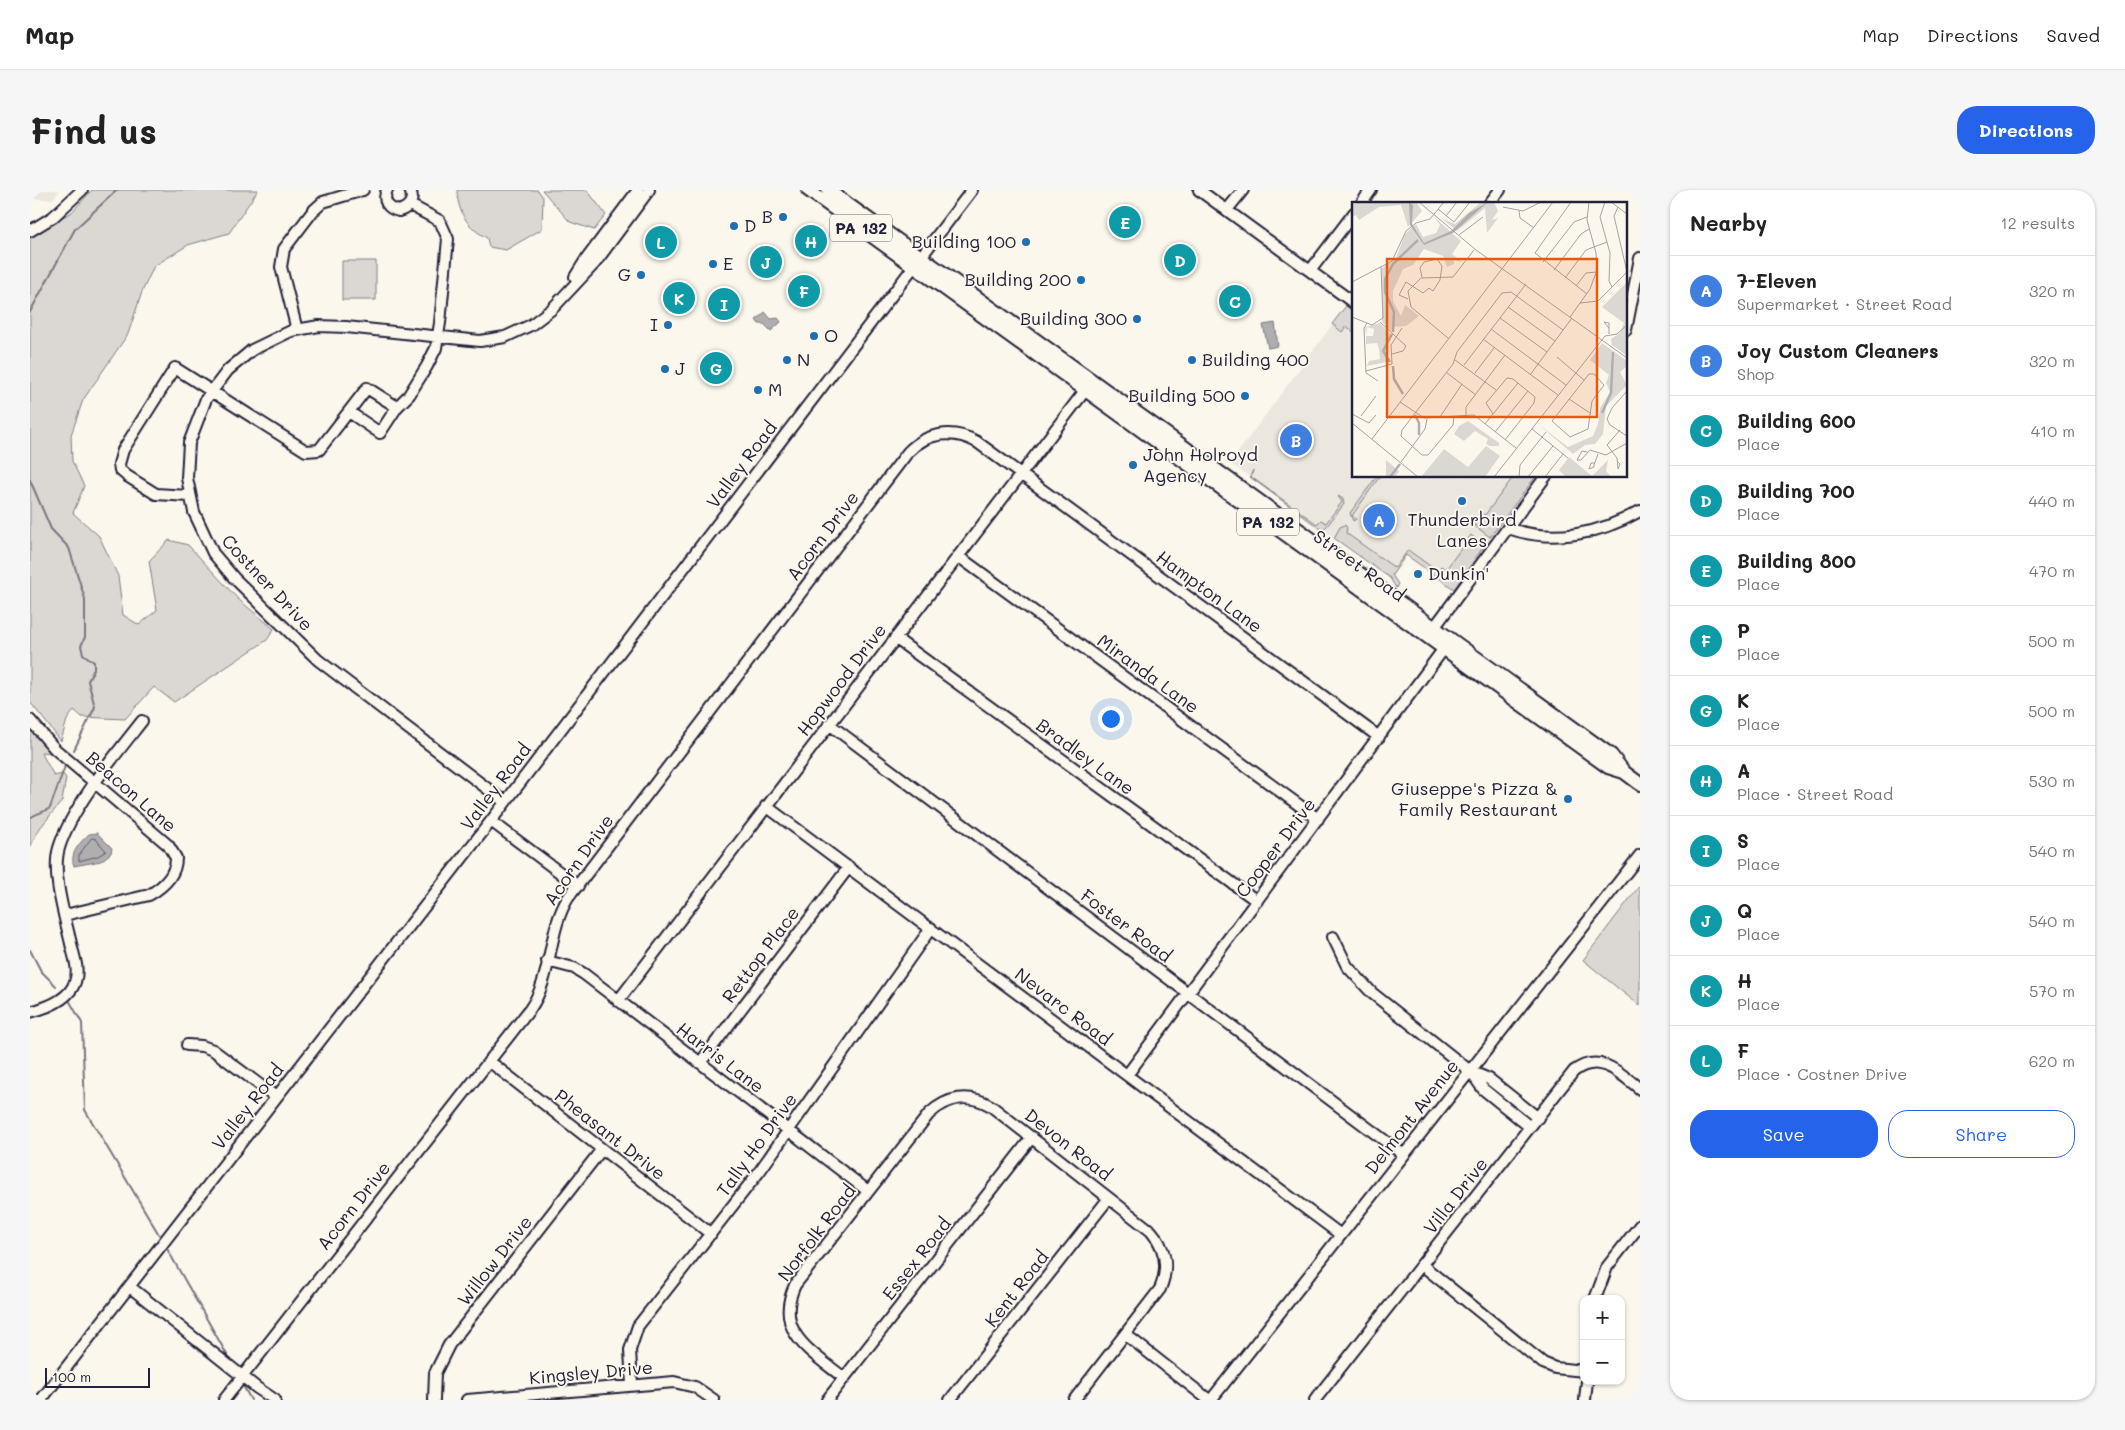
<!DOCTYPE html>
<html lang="en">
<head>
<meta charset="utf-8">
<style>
	:root { --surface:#fff; --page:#f6f6f6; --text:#222; --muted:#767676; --line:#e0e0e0; --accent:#2563eb }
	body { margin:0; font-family:Mali,sans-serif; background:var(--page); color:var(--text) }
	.controls { position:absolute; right:15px; bottom:15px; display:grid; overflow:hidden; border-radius:10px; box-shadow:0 1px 4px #0004 }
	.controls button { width:45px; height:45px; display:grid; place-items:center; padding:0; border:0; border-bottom:1px solid var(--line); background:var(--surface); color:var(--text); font:25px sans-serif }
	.scale { position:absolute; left:15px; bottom:12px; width:105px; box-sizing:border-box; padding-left:5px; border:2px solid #22223b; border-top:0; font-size:14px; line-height:18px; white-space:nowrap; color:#22223b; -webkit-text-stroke:4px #fbf7ec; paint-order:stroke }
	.you { position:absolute; left:1080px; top:528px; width:18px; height:18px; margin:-12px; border:4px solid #fff; border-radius:50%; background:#1a73e8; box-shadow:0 0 0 8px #1a73e833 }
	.badge { display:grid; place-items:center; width:32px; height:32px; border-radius:50%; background:var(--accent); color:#fff; font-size:16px; font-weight:700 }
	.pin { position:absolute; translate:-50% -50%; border:2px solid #fff; box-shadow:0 1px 5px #0006 }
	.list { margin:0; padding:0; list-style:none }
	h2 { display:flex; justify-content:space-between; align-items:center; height:65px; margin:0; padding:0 20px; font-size:21px }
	h2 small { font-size:16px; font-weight:400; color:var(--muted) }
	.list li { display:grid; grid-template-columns:32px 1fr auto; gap:15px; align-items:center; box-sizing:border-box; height:70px; padding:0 20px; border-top:1px solid var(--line) }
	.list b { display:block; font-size:19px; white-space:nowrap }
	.list p { margin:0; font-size:16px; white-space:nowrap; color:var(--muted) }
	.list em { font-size:16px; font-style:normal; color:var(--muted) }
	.actions { display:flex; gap:10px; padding:15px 20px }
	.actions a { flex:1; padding:11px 0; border:1px solid var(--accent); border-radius:20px; text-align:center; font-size:18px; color:var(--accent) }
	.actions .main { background:var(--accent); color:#fff }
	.map { position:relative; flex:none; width:1610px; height:1210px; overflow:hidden; border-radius:20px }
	header { display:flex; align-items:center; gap:30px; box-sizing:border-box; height:70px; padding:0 25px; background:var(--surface); border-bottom:1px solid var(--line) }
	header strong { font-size:24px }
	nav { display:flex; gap:28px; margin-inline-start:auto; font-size:18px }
	.intro { display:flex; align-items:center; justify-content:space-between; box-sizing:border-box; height:120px; padding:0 30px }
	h1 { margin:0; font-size:35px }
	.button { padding:12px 22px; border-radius:20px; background:var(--accent); color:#fff; font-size:18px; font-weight:700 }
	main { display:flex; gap:30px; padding:0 30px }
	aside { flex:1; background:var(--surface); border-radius:20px; box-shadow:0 1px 4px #0004 }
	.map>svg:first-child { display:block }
	.built { fill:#ebe7df }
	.green { fill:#dbd8d3; stroke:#7e7d87 }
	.water { fill:#b1aeb0; stroke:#787681 }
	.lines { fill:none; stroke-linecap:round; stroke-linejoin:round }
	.shore { stroke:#5b5a6a; stroke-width:1 }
	.stream { stroke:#787681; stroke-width:2 }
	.minor-casing { stroke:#22223b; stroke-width:14 }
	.major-casing { stroke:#22223b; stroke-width:16 }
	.minor { stroke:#fbf7ec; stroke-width:10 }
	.major { stroke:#fbf7ec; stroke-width:12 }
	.poi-dot { fill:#1f6fb2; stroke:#fbf7ec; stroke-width:2 }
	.labels { text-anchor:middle; stroke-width:4; stroke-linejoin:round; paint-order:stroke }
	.shield { fill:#fbf7ec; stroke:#636270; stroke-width:1 }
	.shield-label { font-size:16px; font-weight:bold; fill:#22223b }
	.poi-label { font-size:18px; fill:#22223b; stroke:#fbf7ec; text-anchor:start }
	.street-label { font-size:18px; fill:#22223b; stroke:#fbf7ec }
	.inset-river { fill:none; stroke:#b1aeb0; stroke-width:2.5 }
	.inset-road { fill:none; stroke:#a4a2a5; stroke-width:1 }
	.view { fill:#e8590c; fill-opacity:0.15; stroke:#e8590c; stroke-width:2.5 }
	.inset-edge { fill:none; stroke:#22223b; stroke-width:2.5 }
</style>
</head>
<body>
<header>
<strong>Map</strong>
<nav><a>Map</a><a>Directions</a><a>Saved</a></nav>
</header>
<div class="intro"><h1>Find us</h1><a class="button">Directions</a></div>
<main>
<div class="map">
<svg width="1610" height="1210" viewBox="0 0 1610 1210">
	<rect width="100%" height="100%" fill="#fbf7ec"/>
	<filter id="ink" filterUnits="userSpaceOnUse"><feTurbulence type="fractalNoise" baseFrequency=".02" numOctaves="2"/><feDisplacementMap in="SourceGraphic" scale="10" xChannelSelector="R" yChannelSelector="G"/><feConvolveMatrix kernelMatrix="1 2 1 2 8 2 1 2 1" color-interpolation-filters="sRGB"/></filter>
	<g filter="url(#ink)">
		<path class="built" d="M0 0H30L23 9H0Z
			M1316 116 1324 122V286H1506L1424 399 1377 365 1360 388 1200 273Z"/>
		<path class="green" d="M62 0H228L199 43 158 55 124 76 112 102 98 144 53 210 41 245 42 271 54 296 43 323 69 346 88 386 93 425 109 435 127 420 119 371 139 350 158 355 208 409 244 439 237 450 144 512 124 497 95 529 52 527 44 520 37 530 31 551 0 512V46L42 22Z
			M427 0H508L513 8 512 39 476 60 459 57 457 48C437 37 428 23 427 0Z
			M512 0H557L576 25 564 40 540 32Z
			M312 71H346V110H312Z
			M1316 116 1324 122V142L1316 136 1312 142 1302 134Z
			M1223 280 1221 287 1287 334 1291 330 1296 333 1312 312 1308 306 1313 309 1314 314 1297 336 1292 340 1220 287Z
			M1347 286H1350L1322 326 1326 329 1323 331 1320 323Z
			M1484 286H1506L1460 347 1445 336 1444 330 1450 323 1455 325Z
			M1315 335 1317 338 1316 343 1365 378 1378 360 1407 381 1411 376 1416 379 1441 345 1454 356 1424 399 1376 365 1362 385 1368 394 1366 398 1360 388 1304 348 1310 337Z
			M0 537 23 563 11 562 24 586 33 584 36 588 32 611 10 638 0 657Z
			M1610 695V816L1553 770Z"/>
		<path class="water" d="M735 122 741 129 748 128 751 132 741 141 734 134H729L726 130Z
			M1245 133 1248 156 1238 158 1233 135Z
			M67 643 82 658 81 663 71 671 44 676C39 664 50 652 59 644Z"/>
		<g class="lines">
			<path class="shore" d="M62 648 66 649 76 661 68 666 49 671V665Z"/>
			<path class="stream" d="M0 122 45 39 87 0
				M0 290 21 339 39 358 55 409V447L51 456 53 464 64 472V479L58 491 65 517 44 560
				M0 628C6 623 13 623 20 618L35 576
				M0 760 11 781 26 796
				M39 810 52 833 55 920 131 1048
				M136 1057 200 1170
				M211 1192 221 1210"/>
			<defs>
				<path id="minor" d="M357 0C352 11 358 19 369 21 379 18 385 10 380 0
					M1169 0 1324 113
					M1331 14 1341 0
					M1459 14 1470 0
					M1197 20 1213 0
					M0 41 23 27 52 0
					M1280 81 1324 23
					M545 87 555 71 608 0
					M267 140 251 77 254 59 283 21 293 12 333 0
					M1596 140 1610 68
					M319 222 350 243 367 217 379 205 397 176 406 158 410 133 418 49 410 31 380 15
					M159 306 126 304 97 286 90 280 89 274 93 260 145 178 276 261 289 260 337 198 367 217
					M1478 338C1523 354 1570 344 1610 321
					M928 366 1288 629
					M1401 442 1516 286
					M865 448 1227 711
					M0 530 25 559 138 655 146 668C146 685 133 697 119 705L35 725
					M799 534 1374 965
					M475 612 288 470 204 388 183 363 164 322 157 288 159 253 176 209 198 180 222 160 261 141 289 136 316 137 450 151 475 147 501 135 522 119 565 73 619 0
					M736 616 1311 1045
					M461 631 548 696
					M1303 747 1317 776 1342 803 1440 881 1459 889 1508 928
					M517 771 544 778 554 784 838 1001
					M588 811 1060 194
					M0 822C16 818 39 810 45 792 49 781 45 769 42 758 36 730 21 685 29 658 41 618 86 564 112 531
					M157 855 172 856 183 860 246 907
					M459 871 681 1044
					M670 873 819 677
					M1441 882 1453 899 1500 937
					M1097 885 1418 453
					M1392 1075 1513 1173 1525 1178 1554 1181
					M100 1097 227 1198 245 1210
					M1565 1109 1577 1077 1610 1035
					M1095 1144 1179 1210
					M814 1188C782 1162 743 1142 765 1095L899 924C917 907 939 903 961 916L1121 1041C1136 1058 1139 1078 1130 1099L1044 1210
					M602 1195 600 1160 608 1136 729 982 901 738
					M11 1210 461 631 942 0
					M194 1210 500 819C523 786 517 743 538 708L878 262C897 242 923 239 947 252L1349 547
					M404 1210 405 1183 419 1155 572 959
					M437 1210 644 1192 665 1197 684 1210
					M797 1210 1002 947
					M920 1210 1079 1008
					M1181 1210 1610 665
					M1285 1210 1544 881C1570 862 1590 883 1610 899
					M1555 1210 1557 1191"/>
				<path id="major" d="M778 0 1578 577 1594 582
					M798 0 1581 565 1594 582 1610 594"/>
			</defs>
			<use href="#minor" class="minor-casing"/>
			<use href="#major" class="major-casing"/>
			<use href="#minor" class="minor"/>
			<use href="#major" class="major"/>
		</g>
	</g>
	<g class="poi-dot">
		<circle cx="753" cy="27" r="5"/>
		<circle cx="704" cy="36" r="5"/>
		<circle cx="996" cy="52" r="5"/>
		<circle cx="683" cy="74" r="5"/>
		<circle cx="611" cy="85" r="5"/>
		<circle cx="1051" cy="90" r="5"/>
		<circle cx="1107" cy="129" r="5"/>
		<circle cx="638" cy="135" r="5"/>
		<circle cx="784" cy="146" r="5"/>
		<circle cx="757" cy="170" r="5"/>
		<circle cx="1162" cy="170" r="5"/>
		<circle cx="635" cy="179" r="5"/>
		<circle cx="728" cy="200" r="5"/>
		<circle cx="1215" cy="206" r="5"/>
		<circle cx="1103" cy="275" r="5"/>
		<circle cx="1432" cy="311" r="5"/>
		<circle cx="1388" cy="384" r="5"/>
		<circle cx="1538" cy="609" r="5"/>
	</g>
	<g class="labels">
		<g class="shield">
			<rect x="800" y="24.5" width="62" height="27" rx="4"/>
			<rect x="1207" y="318.5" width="62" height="27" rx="4"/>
		</g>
		<g class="shield-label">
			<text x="831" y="44">PA 132</text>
			<text x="1238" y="338">PA 132</text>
		</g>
		<g class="poi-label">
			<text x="743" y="33" text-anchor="end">B</text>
			<text x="714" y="42">D</text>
			<text x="986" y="58" text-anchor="end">Building 100</text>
			<text x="693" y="80">E</text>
			<text x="601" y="91" text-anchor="end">G</text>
			<text x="1041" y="96" text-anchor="end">Building 200</text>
			<text x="1097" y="135" text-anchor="end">Building 300</text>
			<text x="628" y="141" text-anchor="end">I</text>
			<text x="794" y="152">O</text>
			<text x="767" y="176">N</text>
			<text x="1172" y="176">Building 400</text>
			<text x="645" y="185">J</text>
			<text x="738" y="206">M</text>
			<text x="1205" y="212" text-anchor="end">Building 500</text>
			<text x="1113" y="271">John Holroyd<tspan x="1113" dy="21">Agency</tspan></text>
			<text x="1432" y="336" text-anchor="middle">Thunderbird<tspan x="1432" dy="21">Lanes</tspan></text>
			<text x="1398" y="390">Dunkin'</text>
			<text x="1528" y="605" text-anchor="end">Giuseppe's Pizza &amp;<tspan x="1528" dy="21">Family Restaurant</tspan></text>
		</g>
		<g class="street-label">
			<text transform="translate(712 275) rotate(-53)" y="6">Valley Road</text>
			<text transform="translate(793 346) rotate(-53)" y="6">Acorn Drive</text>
			<text transform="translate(1329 376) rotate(36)" y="6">Street Road</text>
			<text transform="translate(237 393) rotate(47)" y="6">Costner Drive</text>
			<text transform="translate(1179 402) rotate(36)" y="6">Hampton Lane</text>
			<text transform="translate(1118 484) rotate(36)" y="6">Miranda Lane</text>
			<text transform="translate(812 490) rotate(-53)" y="6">Hopwood Drive</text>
			<text transform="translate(1055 567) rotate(36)" y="6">Bradley Lane</text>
			<text transform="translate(466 597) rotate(-53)" y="6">Valley Road</text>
			<text transform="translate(101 602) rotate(41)" y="6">Beacon Lane</text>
			<text transform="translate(1246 658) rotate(-53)" y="6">Cooper Drive</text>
			<text transform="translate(549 670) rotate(-55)" y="6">Acorn Drive</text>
			<text transform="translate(1096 736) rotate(37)" y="6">Foster Road</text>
			<text transform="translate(731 765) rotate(-53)" y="6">Rettop Place</text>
			<text transform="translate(1033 817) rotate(37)" y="6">Nevarc Road</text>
			<text transform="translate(690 868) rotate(37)" y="6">Harris Lane</text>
			<text transform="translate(218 917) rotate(-52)" y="6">Valley Road</text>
			<text transform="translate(1382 927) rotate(-52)" y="6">Delmont Avenue</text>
			<text transform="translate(580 945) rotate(38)" y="6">Pheasant Drive</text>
			<text transform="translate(727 955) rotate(-54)" y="6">Tally Ho Drive</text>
			<text transform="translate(1038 955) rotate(38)" y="6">Devon Road</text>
			<text transform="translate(1426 1006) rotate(-52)" y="6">Villa Drive</text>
			<text transform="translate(324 1016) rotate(-52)" y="6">Acorn Drive</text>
			<text transform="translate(787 1043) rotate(-53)" y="6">Norfolk Road</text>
			<text transform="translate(887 1069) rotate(-52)" y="6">Essex Road</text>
			<text transform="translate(465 1071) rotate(-52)" y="6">Willow Drive</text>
			<text transform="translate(987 1099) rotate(-52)" y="6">Kent Road</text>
			<text transform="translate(561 1183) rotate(-5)" y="6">Kingsley Drive</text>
		</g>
	</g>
	<g transform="translate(1322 12)">
		<rect width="275" height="275" fill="#fbf7ec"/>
		<path d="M7 0H64L70 9 56 25 49 3 27 5 7 18 4 13 0 15V3ZM129 0H142L146 9 140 18 146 16 135 31 133 6 105 29 89 16 103 22ZM82 15 109 39 100 52 110 60 102 58V62L95 65 91 54 72 47 61 63 51 67 41 89V99L49 114 53 103 67 114 54 124 41 125 39 129 30 120V66L44 56 53 32 64 22 71 35 84 31 88 23ZM275 80V154L260 143 259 137 268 131 272 121 250 105ZM28 121 40 134 34 145 36 156 34 160 15 164 17 159 28 157 27 147 25 141 14 142V134H21L22 127 15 125 14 133 13 125ZM250 141 275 159V164L268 170 275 183 254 204 251 232 243 242 233 243 221 252 186 222 216 245 241 234 246 222 248 206 258 190 254 181 257 173 238 158ZM116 219 147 241V244H138L134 242 136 237 123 229 112 239 102 232 107 224ZM134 244 148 254 133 275H69L92 247 116 265ZM217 255 240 274 256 258 254 269 259 275H214L207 268ZM34 258 47 269 43 275H34Z" fill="#dbd8d3"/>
		<path d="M57 0 61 3 60 22 72 41 99 29 117 11 136 0 101 31 72 43 58 23Z" fill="#b1aeb0"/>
		<path class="inset-river" d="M41 130 42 110 33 90V77L41 62 66 38M38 160 31 149 40 132M41 164 42 177 51 192M250 211 259 191 261 150M63 213 67 221V233M38 275 48 262"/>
		<path class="inset-road" d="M67 0 124 48 275 156M219 0 183 51 235 92M253 0 248 15 258 51 257 79 260 85M259 0 275 12M151 5 171 9 189 0M266 5 262 14 275 70M86 7 102 20 118 0M167 9 168 16 182 26M94 14 105 0M107 33 131 15M191 60 222 20 235 15M202 68 229 32 237 27M70 75 68 66 72 60 85 57 90 64 88 78 81 89 77 86M213 76 234 48 255 40M0 80 40 59 54 29 64 21 78 17 92 0M224 84 234 71 245 70M56 97 47 93 54 80 71 91 77 86M228 101 246 99 275 70M156 105 203 139M0 115 20 123 31 116 29 65M218 115 238 87 245 68 244 51 235 18 237 0M148 116 195 150M28 120 54 144 51 149 40 152M15 121 12 126 14 171 26 179M257 126 252 120 257 121V132M139 127 214 183M97 137 59 105 56 89 69 76 101 75 122 48M131 137 206 193M205 155 232 178M103 158 144 188M112 163 174 82M14 169 40 162 39 143 50 126M95 171 124 193M123 171 142 146M237 172H242L252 183 240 199 236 227 218 235 200 219ZM178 173 220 116M275 189 260 206 255 217 258 223 275 234M217 197 238 211M48 200 72 216 122 213 164 246M0 206V246M0 212 17 221 24 213M141 212 134 201 155 176 161 177 183 195 182 201 153 238M114 213V205L153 153M9 214 24 194M102 214 101 223 76 253H70L49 234 50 228 101 162 105 150 150 91 159 90 211 128M88 215 110 182M0 221 66 275M133 222 166 181M180 227 216 256M143 230 176 189M20 237 201 0M235 250 230 249 225 258H229L238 248 254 253 275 241M49 260 73 227 75 217M266 260 268 262 266 267 265 256 255 243 268 228M243 261H239L237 267 242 265V263L246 252M142 275 253 134 265 132 275 123M167 275 168 263 194 230M176 275 201 244M193 275 211 252"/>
		<path class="view" d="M35 57H245V215H35Z"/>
		<rect width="275" height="275" class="inset-edge"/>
	</g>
</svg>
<div class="controls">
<button>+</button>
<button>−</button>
</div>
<div class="scale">100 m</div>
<div class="you"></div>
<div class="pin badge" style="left:1349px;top:330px;background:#3f7fe0">A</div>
<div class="pin badge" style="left:1266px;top:250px;background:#3f7fe0">B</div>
<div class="pin badge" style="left:1205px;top:111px;background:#0f9aa8">C</div>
<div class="pin badge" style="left:1150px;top:70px;background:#0f9aa8">D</div>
<div class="pin badge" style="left:1095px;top:32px;background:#0f9aa8">E</div>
<div class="pin badge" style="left:774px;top:101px;background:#0f9aa8">F</div>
<div class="pin badge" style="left:686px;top:178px;background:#0f9aa8">G</div>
<div class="pin badge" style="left:781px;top:51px;background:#0f9aa8">H</div>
<div class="pin badge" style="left:694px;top:114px;background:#0f9aa8">I</div>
<div class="pin badge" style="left:736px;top:72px;background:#0f9aa8">J</div>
<div class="pin badge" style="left:649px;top:108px;background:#0f9aa8">K</div>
<div class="pin badge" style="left:631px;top:52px;background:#0f9aa8">L</div>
</div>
<aside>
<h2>Nearby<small>12 results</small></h2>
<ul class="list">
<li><span class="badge" style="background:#3f7fe0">A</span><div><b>7-Eleven</b><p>Supermarket · Street Road</p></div><em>320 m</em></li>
<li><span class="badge" style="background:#3f7fe0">B</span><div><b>Joy Custom Cleaners</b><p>Shop</p></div><em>320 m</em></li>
<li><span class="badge" style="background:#0f9aa8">C</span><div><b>Building 600</b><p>Place</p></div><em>410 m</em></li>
<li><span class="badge" style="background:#0f9aa8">D</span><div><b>Building 700</b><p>Place</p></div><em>440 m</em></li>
<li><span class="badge" style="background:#0f9aa8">E</span><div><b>Building 800</b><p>Place</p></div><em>470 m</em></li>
<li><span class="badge" style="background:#0f9aa8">F</span><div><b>P</b><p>Place</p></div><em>500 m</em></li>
<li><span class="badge" style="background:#0f9aa8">G</span><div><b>K</b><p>Place</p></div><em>500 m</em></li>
<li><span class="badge" style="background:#0f9aa8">H</span><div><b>A</b><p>Place · Street Road</p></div><em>530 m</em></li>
<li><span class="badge" style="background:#0f9aa8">I</span><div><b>S</b><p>Place</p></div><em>540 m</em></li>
<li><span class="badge" style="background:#0f9aa8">J</span><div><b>Q</b><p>Place</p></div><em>540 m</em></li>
<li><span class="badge" style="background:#0f9aa8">K</span><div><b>H</b><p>Place</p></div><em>570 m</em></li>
<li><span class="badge" style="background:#0f9aa8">L</span><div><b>F</b><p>Place · Costner Drive</p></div><em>620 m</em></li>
</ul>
<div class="actions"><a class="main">Save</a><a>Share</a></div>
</aside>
</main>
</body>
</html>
